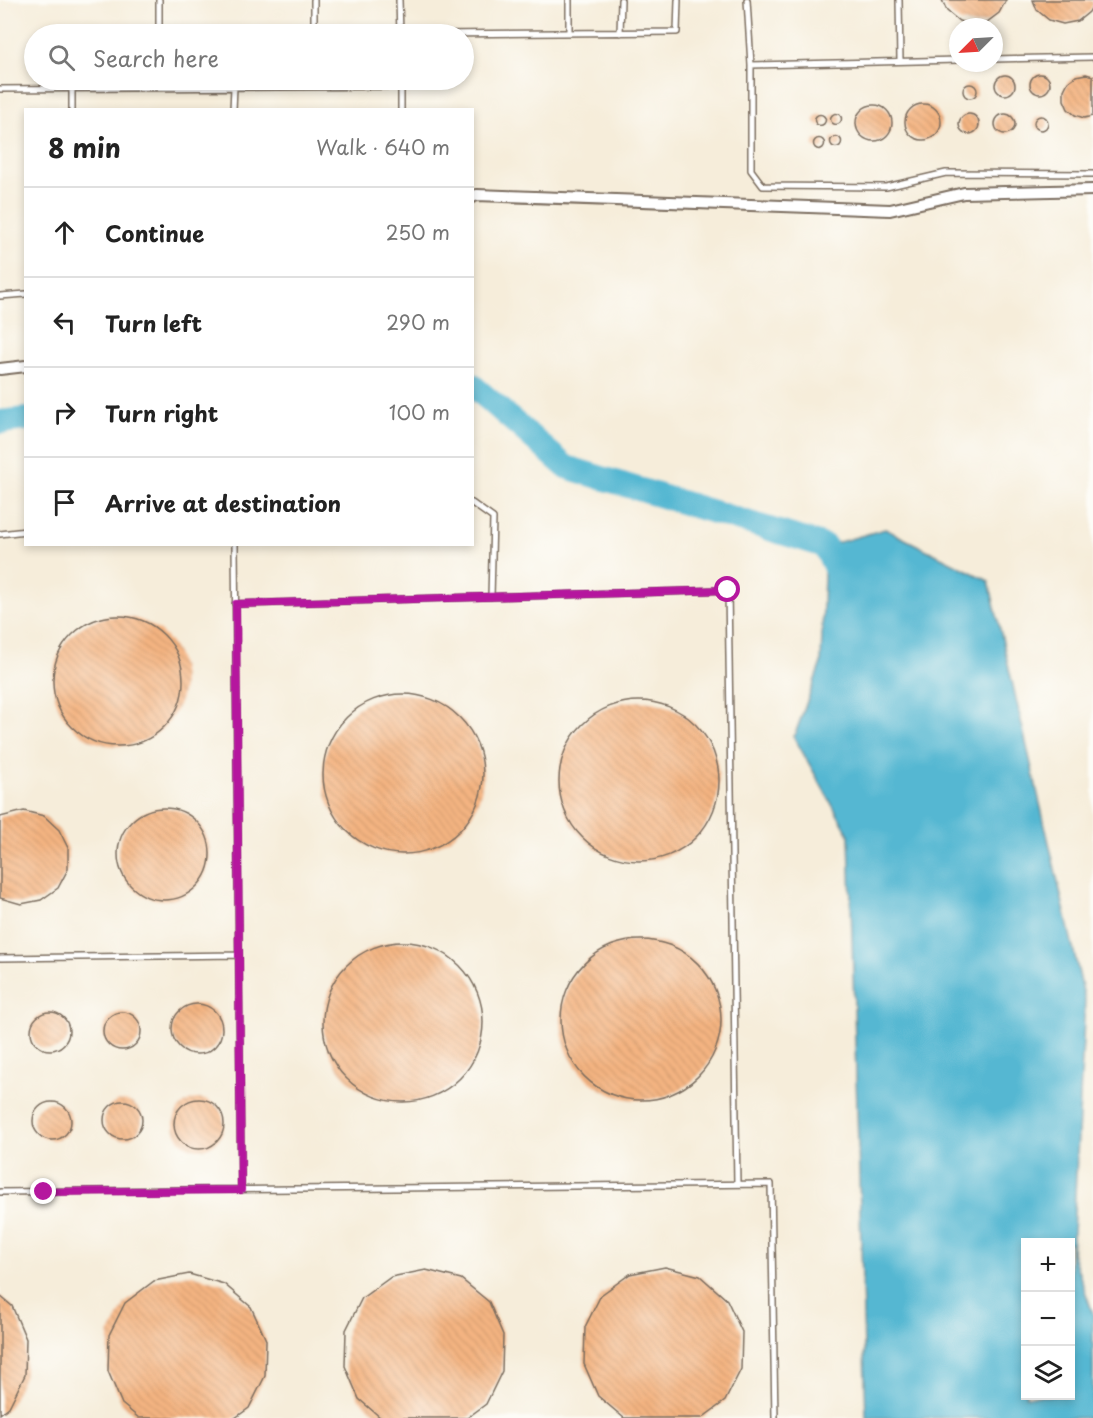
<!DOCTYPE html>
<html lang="en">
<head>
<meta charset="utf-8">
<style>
	:root { --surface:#fff; --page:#f2f2f2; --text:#222; --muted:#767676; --line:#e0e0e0 }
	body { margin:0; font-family:"Playpen Sans",sans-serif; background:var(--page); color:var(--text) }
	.controls { position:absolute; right:18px; bottom:18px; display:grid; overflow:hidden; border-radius:0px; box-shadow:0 3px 9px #0003 }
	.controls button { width:54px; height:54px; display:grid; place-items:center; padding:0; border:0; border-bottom:2px solid var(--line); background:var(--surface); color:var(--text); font:30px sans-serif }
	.compass { position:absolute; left:949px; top:18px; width:54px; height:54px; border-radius:50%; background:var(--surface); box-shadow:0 3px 9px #0003; rotate:246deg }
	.stop { position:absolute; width:18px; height:18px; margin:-14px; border:4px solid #b5179e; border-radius:50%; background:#fff }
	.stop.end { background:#b5179e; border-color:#fff; box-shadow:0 2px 6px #0008 }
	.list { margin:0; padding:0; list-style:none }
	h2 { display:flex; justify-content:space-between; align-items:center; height:78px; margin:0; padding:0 24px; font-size:26px }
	h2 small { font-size:20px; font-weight:400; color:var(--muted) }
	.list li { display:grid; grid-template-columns:39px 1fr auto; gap:18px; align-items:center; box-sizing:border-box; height:90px; padding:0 24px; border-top:2px solid var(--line) }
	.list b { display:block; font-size:22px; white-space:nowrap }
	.list em { font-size:20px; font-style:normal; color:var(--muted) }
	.icon { flex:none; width:33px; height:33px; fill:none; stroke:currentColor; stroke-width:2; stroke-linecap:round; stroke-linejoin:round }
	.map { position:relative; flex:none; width:1093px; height:1418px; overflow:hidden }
	.search { position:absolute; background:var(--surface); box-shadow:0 3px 9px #0003; left:24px; top:24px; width:450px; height:66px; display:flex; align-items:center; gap:15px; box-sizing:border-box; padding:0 21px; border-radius:33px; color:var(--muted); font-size:22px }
	.panel { position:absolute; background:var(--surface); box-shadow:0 3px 9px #0003; left:24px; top:108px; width:450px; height:438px; border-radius:0px }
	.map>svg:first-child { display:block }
	.water { fill:#54b7d2; stroke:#487078; stroke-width:1.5; fill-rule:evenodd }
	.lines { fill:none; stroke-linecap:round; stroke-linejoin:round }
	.river { stroke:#54b7d2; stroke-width:24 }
	.building { fill:url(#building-back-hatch) }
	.lane-casing { stroke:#7c6e60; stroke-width:8 }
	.street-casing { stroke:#7c6e60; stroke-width:14 }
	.lane { stroke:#fff; stroke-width:5 }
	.street { stroke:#fff; stroke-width:10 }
	.route { stroke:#b5179e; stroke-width:8 }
</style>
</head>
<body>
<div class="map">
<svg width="1093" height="1418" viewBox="0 0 1093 1418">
	<defs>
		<pattern id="building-back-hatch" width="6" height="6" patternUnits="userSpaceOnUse" patternTransform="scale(1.5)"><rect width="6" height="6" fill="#f4b481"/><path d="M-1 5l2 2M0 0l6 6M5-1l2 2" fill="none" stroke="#d29b6f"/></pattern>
	</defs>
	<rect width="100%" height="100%" fill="#fdfcf7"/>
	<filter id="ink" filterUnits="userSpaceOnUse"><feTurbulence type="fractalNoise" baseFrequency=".0167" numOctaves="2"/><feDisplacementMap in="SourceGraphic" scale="12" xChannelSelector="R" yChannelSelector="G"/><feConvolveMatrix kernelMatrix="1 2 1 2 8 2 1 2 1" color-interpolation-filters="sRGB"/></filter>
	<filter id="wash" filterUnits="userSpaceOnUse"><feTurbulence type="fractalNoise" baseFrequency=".008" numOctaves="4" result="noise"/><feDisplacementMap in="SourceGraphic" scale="24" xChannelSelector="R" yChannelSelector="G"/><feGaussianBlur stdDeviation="1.35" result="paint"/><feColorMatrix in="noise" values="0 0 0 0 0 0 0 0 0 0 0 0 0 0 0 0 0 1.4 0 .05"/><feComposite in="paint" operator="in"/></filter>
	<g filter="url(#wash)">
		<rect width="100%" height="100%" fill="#f6edda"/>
		<path class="water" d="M885 529 989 581 1085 1000 1072 1253 1093 1314V1418H866L849 835 794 737 821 663 825 546ZM1026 1242H1070V1396H1026Z"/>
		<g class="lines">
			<path class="river" d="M472 385 566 467 825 546 838 575
				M0 422 26 419"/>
		</g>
		<g id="blocks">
			<path class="building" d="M942 0H1006L999 13 987 22 973 25 959 21 947 11Z
				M1033 0H1093V5L1089 12 1078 21 1063 24 1049 20 1037 10Z
				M1030 84a10 10 0 1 1 20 0a10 10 0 1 1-20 0Z
				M1086 74 1093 76V116L1084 118 1075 115 1068 109 1064 100V90L1068 82 1076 76Z
				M995 85a10 10 0 1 1 20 0a10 10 0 1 1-20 0Z
				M963 91a7 7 0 1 1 14 0a7 7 0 1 1-14 0Z
				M905 122a18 18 0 1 1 36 0a18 18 0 1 1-36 0Z
				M856 123a18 18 0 1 1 36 0a18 18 0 1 1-36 0Z
				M830.5 119a5.5 5.5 0 1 1 11 0a5.5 5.5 0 1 1-11 0Z
				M995 124a10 10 0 1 1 20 0a10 10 0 1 1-20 0Z
				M959 124a10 10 0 1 1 20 0a10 10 0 1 1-20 0Z
				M814.5 120a5.5 5.5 0 1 1 11 0a5.5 5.5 0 1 1-11 0Z
				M1034 123a7 7 0 1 1 14 0a7 7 0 1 1-14 0Z
				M830.5 142a5.5 5.5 0 1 1 11 0a5.5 5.5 0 1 1-11 0Z
				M813.5 144a5.5 5.5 0 1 1 11 0a5.5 5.5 0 1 1-11 0Z
				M53 681a65 65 0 1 1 130 0a65 65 0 1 1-130 0Z
				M323 774a80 80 0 1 1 160 0a80 80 0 1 1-160 0Z
				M559 781a80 80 0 1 1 160 0a80 80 0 1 1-160 0Z
				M118 854a46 46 0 1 1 92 0a46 46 0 1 1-92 0Z
				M24 811 44 816 59 830 68 848V869L58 888 41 900 21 904 0 898V817Z
				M561 1020a80 80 0 1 1 160 0a80 80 0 1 1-160 0Z
				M323 1022a80 80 0 1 1 160 0a80 80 0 1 1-160 0Z
				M172 1029a25 25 0 1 1 50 0a25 25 0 1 1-50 0Z
				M31 1031a19 19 0 1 1 38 0a19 19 0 1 1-38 0Z
				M103 1031a19 19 0 1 1 38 0a19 19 0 1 1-38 0Z
				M174 1124a25 25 0 1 1 50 0a25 25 0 1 1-50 0Z
				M104 1120a19 19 0 1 1 38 0a19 19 0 1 1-38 0Z
				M33 1121a19 19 0 1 1 38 0a19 19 0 1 1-38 0Z
				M665 1267 700 1276 727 1300 742 1332 741 1369 725 1401 702 1418H624L598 1396 584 1364 585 1327 601 1295 630 1274Z
				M426 1270 461 1279 489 1302 503 1335 502 1371 486 1404 467 1418H381L359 1399 345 1366 346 1330 362 1298 391 1277Z
				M189 1274 224 1284 251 1307 266 1340 265 1376 249 1408 235 1418H139L122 1404 108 1371 109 1335 125 1303 154 1281Z
				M0 1296 12 1306 26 1339 25 1375 9 1407 0 1414Z"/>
		</g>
	</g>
	<g filter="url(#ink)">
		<use href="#blocks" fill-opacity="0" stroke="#7c6e60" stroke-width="1.5"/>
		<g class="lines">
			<defs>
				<path id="lane" d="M159 0V34
					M314 0V34
					M399 0 400 34
					M747 0 751 65 958 60
					M899 0 900 61
					M569 33V0
					M620 33 621 0
					M439 34 677 32 678 0
					M994 59 1093 57
					M751 65V170L763 186 886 187 946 173 1093 174
					M401 80V110
					M72 88V110
					M0 89 401 86
					M233 110 234 87
					M0 296 26 294
					M472 503 493 518 491 597
					M0 534 26 531
					M235 544 241 1190
					M235 604 728 590 737 1184
					M0 958 239 955
					M0 1192 771 1184 775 1418"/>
				<path id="street" d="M472 197 477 195 890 210 964 193 1093 190
					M0 369 26 366"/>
			</defs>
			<use href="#lane" class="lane-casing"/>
			<use href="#street" class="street-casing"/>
			<use href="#lane" class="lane"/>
			<use href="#street" class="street"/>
		</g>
	</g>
	<g class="lines" filter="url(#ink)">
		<path class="route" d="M44 1192 241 1190 236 604 728 590"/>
	</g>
</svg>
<div class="controls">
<button>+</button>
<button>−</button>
<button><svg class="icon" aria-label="layers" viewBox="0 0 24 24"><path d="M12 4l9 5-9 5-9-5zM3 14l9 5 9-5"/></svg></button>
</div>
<svg class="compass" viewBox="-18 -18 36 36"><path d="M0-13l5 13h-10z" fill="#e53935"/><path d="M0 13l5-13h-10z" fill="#767676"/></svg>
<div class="stop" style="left:728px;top:590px"></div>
<div class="stop end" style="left:44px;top:1192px"></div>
<div class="search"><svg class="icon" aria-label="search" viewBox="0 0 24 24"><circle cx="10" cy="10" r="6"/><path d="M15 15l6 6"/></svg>Search here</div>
<section class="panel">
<h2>8 min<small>Walk · 640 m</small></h2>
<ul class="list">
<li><svg class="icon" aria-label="ahead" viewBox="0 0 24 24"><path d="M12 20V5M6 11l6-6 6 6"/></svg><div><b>Continue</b></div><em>250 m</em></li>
<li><svg class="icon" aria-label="left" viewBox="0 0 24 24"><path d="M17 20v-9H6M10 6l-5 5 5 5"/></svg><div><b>Turn left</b></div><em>290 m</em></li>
<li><svg class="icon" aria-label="right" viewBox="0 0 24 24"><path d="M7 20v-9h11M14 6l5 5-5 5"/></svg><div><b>Turn right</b></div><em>100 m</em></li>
<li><svg class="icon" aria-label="arrive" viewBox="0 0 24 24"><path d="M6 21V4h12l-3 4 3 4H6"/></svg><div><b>Arrive at destination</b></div></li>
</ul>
</section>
</div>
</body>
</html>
